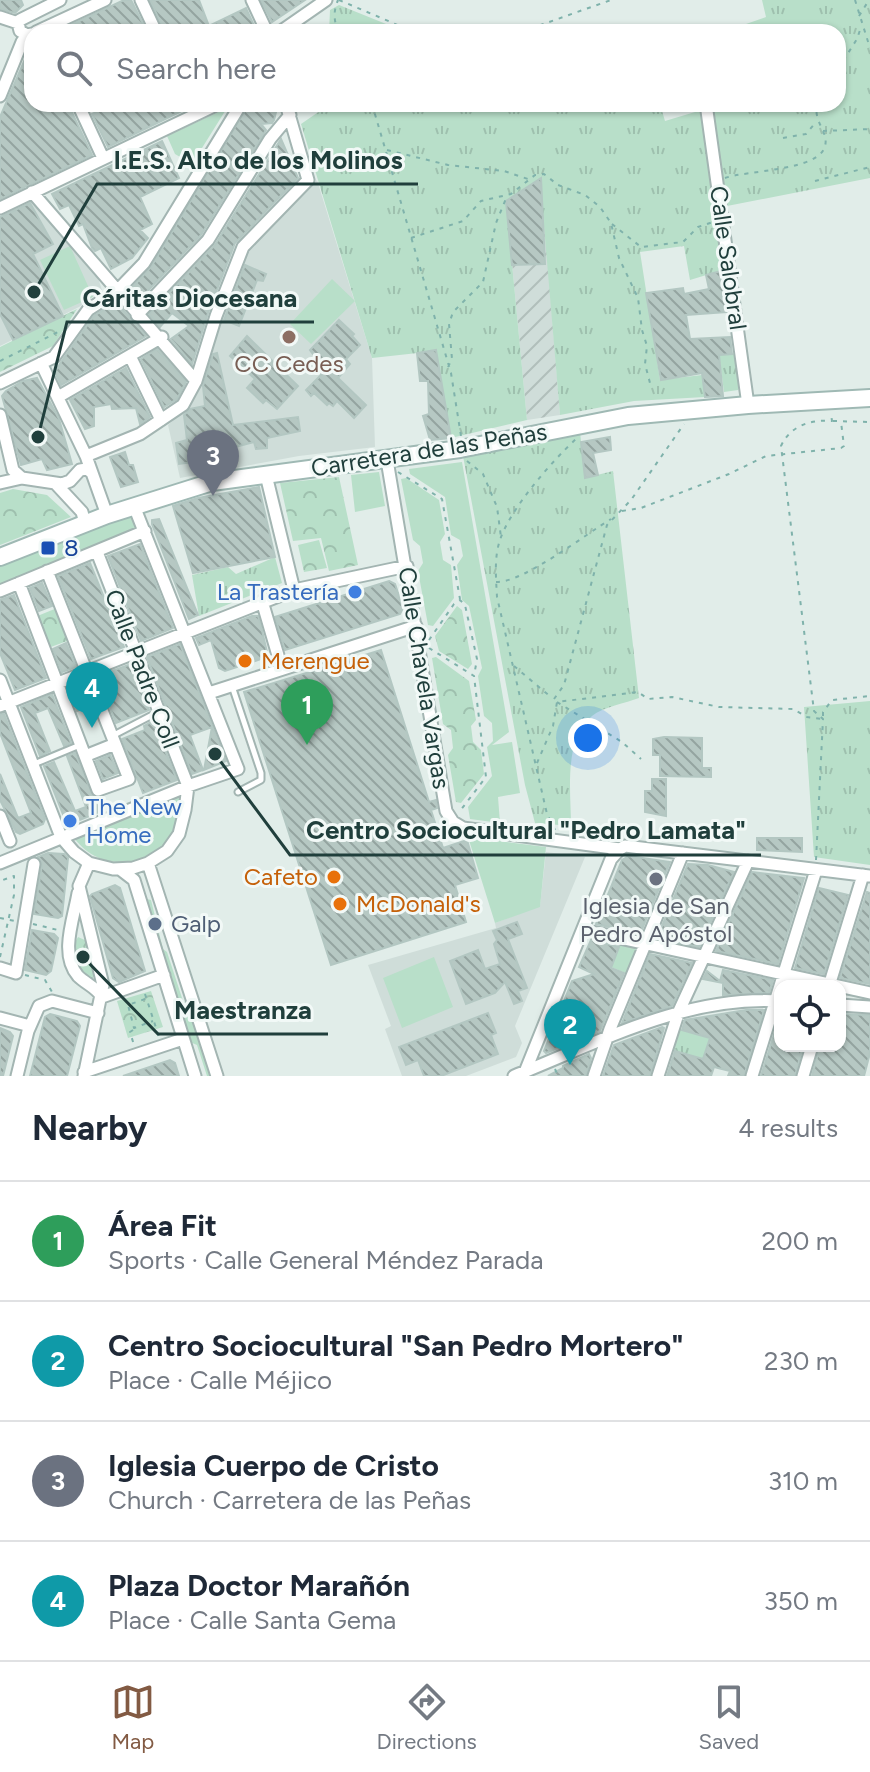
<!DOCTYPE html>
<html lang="en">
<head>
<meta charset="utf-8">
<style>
	:root { --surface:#fff; --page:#f6f6f7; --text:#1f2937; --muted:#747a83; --line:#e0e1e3; --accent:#825a43 }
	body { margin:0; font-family:Figtree,sans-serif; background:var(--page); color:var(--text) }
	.controls { position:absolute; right:24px; bottom:24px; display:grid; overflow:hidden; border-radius:16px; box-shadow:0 2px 6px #0004 }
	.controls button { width:72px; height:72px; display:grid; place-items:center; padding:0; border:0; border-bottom:2px solid var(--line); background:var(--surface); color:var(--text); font:40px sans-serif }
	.you { position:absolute; left:588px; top:738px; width:28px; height:28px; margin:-20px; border:6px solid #fff; border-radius:50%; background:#1a73e8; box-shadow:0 0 0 12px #1a73e833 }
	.badge { display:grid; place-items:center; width:52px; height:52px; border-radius:50%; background:var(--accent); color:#fff; font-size:26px; font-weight:700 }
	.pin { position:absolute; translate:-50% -66px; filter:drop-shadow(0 2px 4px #0008) }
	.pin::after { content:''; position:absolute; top:42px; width:28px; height:24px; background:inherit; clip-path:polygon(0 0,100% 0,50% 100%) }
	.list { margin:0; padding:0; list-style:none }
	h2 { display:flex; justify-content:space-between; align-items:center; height:104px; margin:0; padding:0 32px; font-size:34px }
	h2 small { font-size:26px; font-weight:400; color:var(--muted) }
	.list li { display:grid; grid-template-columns:52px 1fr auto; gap:24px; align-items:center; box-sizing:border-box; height:120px; padding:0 32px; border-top:2px solid var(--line) }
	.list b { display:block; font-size:30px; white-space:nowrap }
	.list p { margin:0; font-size:26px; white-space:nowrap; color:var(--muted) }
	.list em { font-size:26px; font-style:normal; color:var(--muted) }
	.icon { flex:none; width:44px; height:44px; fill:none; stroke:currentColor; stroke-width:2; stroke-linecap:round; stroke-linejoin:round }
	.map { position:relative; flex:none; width:870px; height:1076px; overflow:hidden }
	.search { position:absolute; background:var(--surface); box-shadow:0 2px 6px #0004; left:24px; right:24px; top:24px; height:88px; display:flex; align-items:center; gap:20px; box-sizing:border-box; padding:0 28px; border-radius:24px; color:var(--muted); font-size:30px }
	.sheet { height:584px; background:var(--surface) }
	nav { display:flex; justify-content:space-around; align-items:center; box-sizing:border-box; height:112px; border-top:2px solid var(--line); background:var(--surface); font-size:22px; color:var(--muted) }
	nav a { display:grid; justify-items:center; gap:4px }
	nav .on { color:var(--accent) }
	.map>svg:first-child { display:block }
	.built { fill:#cfddd9 }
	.industrial { fill:url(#industrial-furrows) }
	.grass { fill:url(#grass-tufts) }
	.park { fill:url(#park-crowns) }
	.garden { fill:#b8dfc9 }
	.building { fill:url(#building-back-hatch); stroke:#b3c7c2; stroke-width:2 }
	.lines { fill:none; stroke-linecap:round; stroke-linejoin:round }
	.lane-casing { stroke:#a3b5b2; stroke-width:9 }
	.street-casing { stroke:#a3b5b2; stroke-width:15 }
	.secondary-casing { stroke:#9fb9b4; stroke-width:20 }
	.path { stroke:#7fb2ab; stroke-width:2; stroke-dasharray:4 6; stroke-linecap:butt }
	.lane { stroke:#fff; stroke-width:5 }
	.street { stroke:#fff; stroke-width:11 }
	.secondary { stroke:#fff; stroke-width:16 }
	.education-dot { fill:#8d6e63; stroke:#f2f9f7; stroke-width:3 }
	.transit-dot { fill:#1a4fb4; stroke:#f2f9f7; stroke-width:3 }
	.shop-dot { fill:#3f7fe0; stroke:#f2f9f7; stroke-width:3 }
	.food-dot { fill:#e8710a; stroke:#f2f9f7; stroke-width:3 }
	.worship-dot { fill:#6b7280; stroke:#f2f9f7; stroke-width:3 }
	.service-dot { fill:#5c6f8a; stroke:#f2f9f7; stroke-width:3 }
	.labels { text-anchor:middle; stroke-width:6; stroke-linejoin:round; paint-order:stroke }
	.street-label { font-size:24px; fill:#203f3c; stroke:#f2f9f7 }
	.education-label { font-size:24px; fill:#785e54; stroke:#f2f9f7 }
	.transit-label { font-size:24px; fill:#164399; stroke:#f2f9f7; text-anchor:start }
	.shop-label { font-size:24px; fill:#366cbe; stroke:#f2f9f7; text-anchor:end }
	.food-label { font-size:24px; fill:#c56008; stroke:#f2f9f7; text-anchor:start }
	.worship-label { font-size:24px; fill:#5b616d; stroke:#f2f9f7 }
	.service-label { font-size:24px; fill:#4e5e75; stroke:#f2f9f7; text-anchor:start }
	.leader { fill:none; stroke:#203f3c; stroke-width:3 }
	.callout-dot { fill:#203f3c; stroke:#f2f9f7; stroke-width:3 }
	.callout-label { font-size:26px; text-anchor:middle; font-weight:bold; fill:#203f3c; stroke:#f2f9f7; stroke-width:6; stroke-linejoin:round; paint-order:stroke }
</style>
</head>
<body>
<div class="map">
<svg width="870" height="1076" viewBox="0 0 870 1076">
	<defs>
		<pattern id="industrial-furrows" width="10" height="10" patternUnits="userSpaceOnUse" patternTransform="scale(2)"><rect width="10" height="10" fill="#cfddd9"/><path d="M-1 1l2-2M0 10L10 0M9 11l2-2" fill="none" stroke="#b1bfbb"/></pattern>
		<pattern id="grass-tufts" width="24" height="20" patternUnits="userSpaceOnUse" patternTransform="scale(2)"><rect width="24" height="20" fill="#b8dfc9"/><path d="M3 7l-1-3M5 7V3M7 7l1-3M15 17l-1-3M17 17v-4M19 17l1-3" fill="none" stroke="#9ec0ae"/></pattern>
		<pattern id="park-crowns" width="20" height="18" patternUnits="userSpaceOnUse" patternTransform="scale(2)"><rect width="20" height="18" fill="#b8dfc9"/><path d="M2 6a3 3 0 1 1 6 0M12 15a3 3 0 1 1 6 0" fill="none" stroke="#9ec0ae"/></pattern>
		<pattern id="building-back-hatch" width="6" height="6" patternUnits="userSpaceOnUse" patternTransform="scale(2)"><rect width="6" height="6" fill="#b6c8c3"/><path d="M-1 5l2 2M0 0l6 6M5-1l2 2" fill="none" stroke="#94a4a0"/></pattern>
	</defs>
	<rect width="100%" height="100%" fill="#e1ede9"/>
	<path class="built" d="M317 180 372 358 375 447 299 456 180 478 168 425 188 407 245 250Z
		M33 199 96 272 102 290 79 307 0 346V216Z
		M546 852 585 857 515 1026 522 1043 516 1057 466 1076H402L385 1029 391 1026 368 965 496 928 495 923 540 906Z"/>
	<path class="industrial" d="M541 178 560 415 527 420 506 201Z"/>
	<path class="grass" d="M762 0H870V178L727 206 710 109 726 269 690 280 684 246 640 252 660 380 702 375 705 397 634 401 560 415 540 179 506 201 527 420 451 438 436 351 372 358 301 124 330 104H660L665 121 705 109 704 104H838V32H723L766 17Z
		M339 5 406 32H329L330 10Z
		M737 353 740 385 738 390 724 392 719 355Z
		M580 432 585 478 613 471 639 698C626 703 603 707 592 716 563 740 571 792 571 826L535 823 525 785 463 456Z
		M275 557 282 583 199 616 192 575 228 567 236 574Z
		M870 701V865L814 857 804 707Z
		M620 945 635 948 637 951 628 974 611 967Z
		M679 1029 715 1040 709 1061 673 1050Z"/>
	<path class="park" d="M77 309 53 346 0 372V347Z
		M339 477 358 565 329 571 321 538 293 541 280 483Z
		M13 489 47 495 71 517 0 545V493Z
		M319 540 327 568 304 572 298 545Z
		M457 606 462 610 472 664 468 669 439 651 435 636Z
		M57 608 70 640 48 648 35 617Z
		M436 657 469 681 476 720 471 726 473 742 481 750 484 774 461 803 456 802 448 755 453 748 451 730 443 724 432 658Z
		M78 937 87 941 96 973 92 979 90 980C78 968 68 952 78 937Z
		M151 991 163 1027 128 1038 117 1001Z"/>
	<path class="garden" d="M227 108 192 164 175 154 167 136Z
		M70 246 93 297 64 310 40 260Z
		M332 279 355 301 311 344 290 324Z
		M462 462 509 732 492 745 512 742 520 793 498 797 500 823 470 819 468 807 492 776 487 747 493 741 492 723 484 716 478 676 482 668 469 606 462 600 457 565 463 556 460 540 451 535 445 497 410 474 409 469Z
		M379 472 385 506 355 512 351 475Z
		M406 478 439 500 445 534 440 542 443 560 451 565 454 598 433 626 428 625 418 571 423 563 420 546 413 540 401 479Z
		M125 517 132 518 136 529 0 585V566Z
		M178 789C196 849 111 893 72 835Z
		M468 837 546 847 540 907 495 923Z
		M147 899 151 900 163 949 167 952 183 1001 190 1005 213 1076H207L197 1045 190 1042 146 901Z
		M434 957 453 1007 402 1028 383 978Z"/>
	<path class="building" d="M0 0H21L23 5 15 13 0 9Z
		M124 0H131L147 32H56Z
		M150 0H199L209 26 246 8 257 32H165Z
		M261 0H305L272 22Z
		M32 43V104H68L92 155 0 199V117Z
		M113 104H182L184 110 108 147 92 114Z
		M249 104H278L274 120 272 123 261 124 266 130 201 235 138 301 129 291 151 267Z
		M281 139 298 178 235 243 208 313 192 364 171 339 189 326 172 313 160 327 149 314 215 245Z
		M162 141 179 178 140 197 152 224 140 230 148 238 132 258 111 269 101 248 95 251 92 248 83 224 79 226 69 205 60 209 52 194Z
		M541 178 545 264 512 265 506 201Z
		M30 203 53 244 33 254 63 316 13 340 0 314V217Z
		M245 265 266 274 263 281 257 280 239 326 224 320Z
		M721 271 726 312 686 315 690 339 730 337 732 354 719 355 723 396 705 397 702 373 661 380 646 293 683 288 684 294 709 289 706 275Z
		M116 302 146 336 61 385 55 372 61 362 94 316Z
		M339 320 354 334 352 336 360 345 346 359 350 364 338 378 366 405 354 418 337 401 333 406 329 403 327 405 314 393 311 396 306 390 321 375 319 372 323 368 310 350Z
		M247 336 298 386 277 409 266 400 263 403 247 388 255 379 230 356Z
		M157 349 186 382 177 399 164 407 141 359Z
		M436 350 451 438 430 440 423 416 429 414 428 381H420L417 353Z
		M217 353 233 425 298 417 300 431 267 438V448L256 449 254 442 216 452 214 449 193 453 194 462 179 464 176 443 187 440 184 415 190 409 205 406 203 386 213 354Z
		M126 368 150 417 140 424 136 408 112 409 111 404 94 407V426L85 429 70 400Z
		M37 378 59 419 72 464 47 470 42 459 21 465 2 396 6 391 23 381Z
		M610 437 611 450 593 453 598 475 585 478 581 442Z
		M125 452 129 465H133L138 482 121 487 110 457Z
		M259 487 275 557 193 573 173 506 198 498Z
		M159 519 198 615 189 619 152 524V520Z
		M140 544 173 628 141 641 108 556Z
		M90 563 124 647 91 659 58 576Z
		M389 581 395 584 403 608 400 614 285 650 275 617Z
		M42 583 52 606 39 611 30 588Z
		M14 595 46 678 15 690 0 653V600Z
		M252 616H258L261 626 267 652 264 658 225 671 219 668 211 640 199 645 196 638Z
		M66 643 76 667 62 672 53 649Z
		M180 644 226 761 204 770 212 727 190 735 203 770 192 774 147 657Z
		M381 650 429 802 436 800 437 808 431 810 443 848 467 840 478 878 455 885 466 922 331 965 244 692Z
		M131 664 149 710 116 723 98 676Z
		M82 683 91 706 77 711 68 688Z
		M52 694 71 743 64 746 48 708 35 713 50 751 40 756 21 707Z
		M0 714H4L45 819 43 824 20 834 16 832 0 800V774L18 818 31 813 0 733Z
		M153 721 177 780 143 793 122 739 145 730 144 726Z
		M664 737 702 738V768H711V777L660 776V755H653V739Z
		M75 753 99 810 97 813 70 824 66 822 44 766 54 762 75 811 86 807 67 756Z
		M110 755 118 773 103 779 96 761Z
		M652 779H666V816L645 812V791H652Z
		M757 838H802V852L757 850Z
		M48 853 64 854 68 858 62 916 58 918 34 914 42 865 38 857Z
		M629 856 670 862 640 934 596 924 622 860Z
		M688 864 708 865 734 872 699 947 657 938Z
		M752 872 804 878 778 964 716 951Z
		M115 885 120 888 145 971 119 982 113 978 90 896 92 894Z
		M819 888 848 895 824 974 795 968Z
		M867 892 870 893V984L840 978Z
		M517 922 522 934 508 939 527 988 518 991 522 1001 514 1004 505 982 495 993 466 1004 450 961 478 950 485 969 500 964 494 944 497 940 493 931Z
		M32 930 54 934 58 938 51 971 46 975 25 970Z
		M591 940 619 947 611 968 624 973 600 1031 546 1053 544 1051 572 981 594 974 579 967Z
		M650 954 692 963 672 1006 622 1023Z
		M723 970 773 980 769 993 723 995V983L703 979 707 971 720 981Z
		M746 1010H764L744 1076H728L730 1071 714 1067 711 1076H667L675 1051 703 1059 710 1038 682 1030 685 1020Z
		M488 1013 496 1033 491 1035 498 1054 441 1076H424L418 1060 406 1065 399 1047Z
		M50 1014 77 1021 80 1026 67 1076H30L45 1017Z
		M840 1014 870 1015V1053L864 1076H812L820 1046H840Z
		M780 1015 777 1036 780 1037V1046H803L795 1076H761Z
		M662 1027 664 1028 650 1076H603L614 1045Z
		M0 1028 10 1032 13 1036 3 1076 0 1075Z
		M589 1054 591 1058 586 1076H548L563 1068V1066Z
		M170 1060 175 1063 179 1076H123Z"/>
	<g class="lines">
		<defs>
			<path id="lane" d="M232 686 261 773V780L238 792
				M114 735 158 712
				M34 764 80 745"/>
			<path id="street" d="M141 0 156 32
				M252 0 267 32
				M0 17 18 23
				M36 32 105 0
				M280 32 326 0
				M32 34 27 35 20 31 18 23 20 20 60 0
				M0 96 22 42 27 35
				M78 104 103 158
				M707 111 748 405
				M32 192 196 381
				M0 208 218 104
				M137 315 208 240 270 139 290 115
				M130 356 161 420
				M41 363 86 456 107 515
				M0 383 54 357 88 310 117 291 144 263 241 104
				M58 397 162 337
				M0 415 13 470 22 478
				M86 456 140 434 183 405 196 381 216 316 243 247 308 180 286 104
				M387 460 446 811 453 822 463 828 620 849 625 846 870 876
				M266 475 294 590
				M0 483 22 478 62 484 70 481 80 470 87 469 91 472
				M56 484 82 512 85 523
				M19 583 98 790 129 779 47 571
				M0 591 145 531
				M262 601 282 669
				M0 680 61 837 74 852 89 863 113 869 133 868 148 863 167 851 179 834 185 810 188 786 97 552
				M209 693 416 626
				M0 706 294 590 407 566
				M85 756 115 744
				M0 816 10 841
				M0 863 188 786 238 769 134 506
				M148 863 217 1076
				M121 870 134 880 195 1076
				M78 893C74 918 59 954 78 976 86 984 96 987 102 997L164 975
				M583 930 870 993
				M0 968 16 973 34 864
				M829 986 863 875
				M840 1005 870 1007
				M0 1018 30 1026
				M84 1072 183 1039
				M525 1072 611 859 620 849
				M17 1076 28 1031 39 1006 52 1001 98 1013
				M84 1076 103 985 79 886 89 863
				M514 1076C599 1042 687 995 780 1001
				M594 1076 610 1029 683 853
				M658 1076 679 1011 748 861
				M752 1076 816 870
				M803 1076 812 1046"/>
			<path id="secondary" d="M0 557 107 515 212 482 460 449 628 416 748 405 870 398"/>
		</defs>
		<use href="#lane" class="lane-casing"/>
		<use href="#street" class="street-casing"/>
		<use href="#secondary" class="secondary-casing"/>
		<path class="path" d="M339 0 414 32
			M855 0 870 48
			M859 16 869 0
			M338 32C334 20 333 12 338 0
			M521 32 611 0
			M838 69 857 39 861 27
			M372 104 451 373 461 436
			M823 131 870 129
			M783 138 806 134 816 122
			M387 150 448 165 504 171 528 179
			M725 178C748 170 819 171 825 146 829 132 813 122 817 104
			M815 181 870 167
			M612 224 641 247 683 242 698 227 713 222
			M411 238 463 221 481 201 511 194 535 175 544 174 558 185 585 195 600 207 611 223 619 258 638 298 642 330 647 346 645 364 650 383
			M0 361 58 332
			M448 367 452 359 449 324 453 312 483 282 496 223 507 196
			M833 421 870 422
			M467 461 483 474 497 507 501 537
			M398 472 442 499 460 599
			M622 511 641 508 729 474 766 456 841 448 844 446 841 422
			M496 582C523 583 586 534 611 519
			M429 640 454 604 460 600 465 605 477 659 474 676
			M429 648 474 676 486 777 460 811
			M514 666 552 698
			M554 699 564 685 607 525 631 500 684 424
			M557 702 622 742 641 759
			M537 763 553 726 557 702 638 692 648 699 672 697 719 707 793 709 807 717 823 719V712L832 700 870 696
			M555 830 547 814 497 597C496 578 494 557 500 540 510 509 552 461 576 439
			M816 860 823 719 814 711 781 446C790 426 811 419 832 421L831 414
			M0 918 15 921
			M33 924 62 931
			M0 957 14 895V876L3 880
			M25 975 45 980 52 992
			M145 994 159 1037
			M145 999 128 1005 134 1028 153 1021
			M133 1030 130 1032 134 1045
			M555 1069 558 1076"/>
		<use href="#lane" class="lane"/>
		<use href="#street" class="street"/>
		<use href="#secondary" class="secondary"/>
	</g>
	<circle class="education-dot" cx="289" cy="337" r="8"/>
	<rect class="transit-dot" x="40" y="540" width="16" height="16" rx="4"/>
	<g class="shop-dot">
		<circle cx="355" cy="592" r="8"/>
		<circle cx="70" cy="821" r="8"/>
	</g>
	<g class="food-dot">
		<circle cx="245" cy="661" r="8"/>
		<circle cx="334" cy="877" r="8"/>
		<circle cx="340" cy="904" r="8"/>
	</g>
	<circle class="worship-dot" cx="656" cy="879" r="8"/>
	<circle class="service-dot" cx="155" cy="924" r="8"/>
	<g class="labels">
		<g class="street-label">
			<text transform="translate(728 258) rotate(82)" y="8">Calle Salobral</text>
			<text transform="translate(429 450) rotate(-9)" y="8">Carretera de las Peñas</text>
			<text transform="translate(142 669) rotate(69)" y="8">Calle Padre Coll</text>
			<text transform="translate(424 678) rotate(81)" y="8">Calle Chavela Vargas</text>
		</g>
		<g class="education-label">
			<text x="289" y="372">CC Cedes</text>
		</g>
		<g class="transit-label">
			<text x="64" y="556">8</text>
		</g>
		<g class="shop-label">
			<text x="339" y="600">La Trastería</text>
			<text x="86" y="815" text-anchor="start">The New<tspan x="86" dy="28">Home</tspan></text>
		</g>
		<g class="food-label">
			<text x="261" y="669">Merengue</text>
			<text x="318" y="885" text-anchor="end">Cafeto</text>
			<text x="356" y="912">McDonald's</text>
		</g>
		<g class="worship-label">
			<text x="656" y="914">Iglesia de San<tspan x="656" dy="28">Pedro Apóstol</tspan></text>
		</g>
		<g class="service-label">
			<text x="171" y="932">Galp</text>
		</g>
	</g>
	<path class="leader" d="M34 292L97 184H418M38 437L67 322H314M215 754L290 855H761M83 957L158 1034H328"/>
	<g class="callout-dot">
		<circle cx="34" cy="292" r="8"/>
		<circle cx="38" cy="437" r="8"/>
		<circle cx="215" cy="754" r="8"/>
		<circle cx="83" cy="957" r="8"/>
	</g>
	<g class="callout-label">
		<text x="258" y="169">I.E.S. Alto de los Molinos</text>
		<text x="190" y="307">Cáritas Diocesana</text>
		<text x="526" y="839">Centro Sociocultural "Pedro Lamata"</text>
		<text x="243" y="1019">Maestranza</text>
	</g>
</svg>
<div class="controls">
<button><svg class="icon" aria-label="locate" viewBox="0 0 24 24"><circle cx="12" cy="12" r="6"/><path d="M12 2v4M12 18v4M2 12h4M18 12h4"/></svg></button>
</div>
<div class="you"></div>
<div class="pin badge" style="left:307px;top:745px;background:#2e9e5b">1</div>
<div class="pin badge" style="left:570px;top:1065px;background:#0f9aa8">2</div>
<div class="pin badge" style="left:213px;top:496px;background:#6b7280">3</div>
<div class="pin badge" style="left:92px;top:728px;background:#0f9aa8">4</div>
<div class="search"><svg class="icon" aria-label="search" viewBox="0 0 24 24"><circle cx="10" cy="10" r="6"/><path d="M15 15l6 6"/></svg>Search here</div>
</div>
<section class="sheet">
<h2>Nearby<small>4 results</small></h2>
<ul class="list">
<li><span class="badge" style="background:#2e9e5b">1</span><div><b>Área Fit</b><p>Sports · Calle General Méndez Parada</p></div><em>200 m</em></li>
<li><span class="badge" style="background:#0f9aa8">2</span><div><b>Centro Sociocultural &quot;San Pedro Mortero&quot;</b><p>Place · Calle Méjico</p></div><em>230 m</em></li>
<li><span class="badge" style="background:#6b7280">3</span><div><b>Iglesia Cuerpo de Cristo</b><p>Church · Carretera de las Peñas</p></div><em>310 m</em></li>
<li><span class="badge" style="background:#0f9aa8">4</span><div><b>Plaza Doctor Marañón</b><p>Place · Calle Santa Gema</p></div><em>350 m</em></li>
</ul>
</section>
<nav>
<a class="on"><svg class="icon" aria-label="map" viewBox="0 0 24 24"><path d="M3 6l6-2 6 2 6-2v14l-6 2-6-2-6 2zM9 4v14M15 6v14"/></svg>Map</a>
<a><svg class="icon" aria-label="directions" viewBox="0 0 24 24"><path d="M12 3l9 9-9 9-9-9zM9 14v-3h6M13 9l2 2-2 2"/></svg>Directions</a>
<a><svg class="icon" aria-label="saved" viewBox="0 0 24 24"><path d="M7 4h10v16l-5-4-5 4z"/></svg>Saved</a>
</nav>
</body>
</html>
